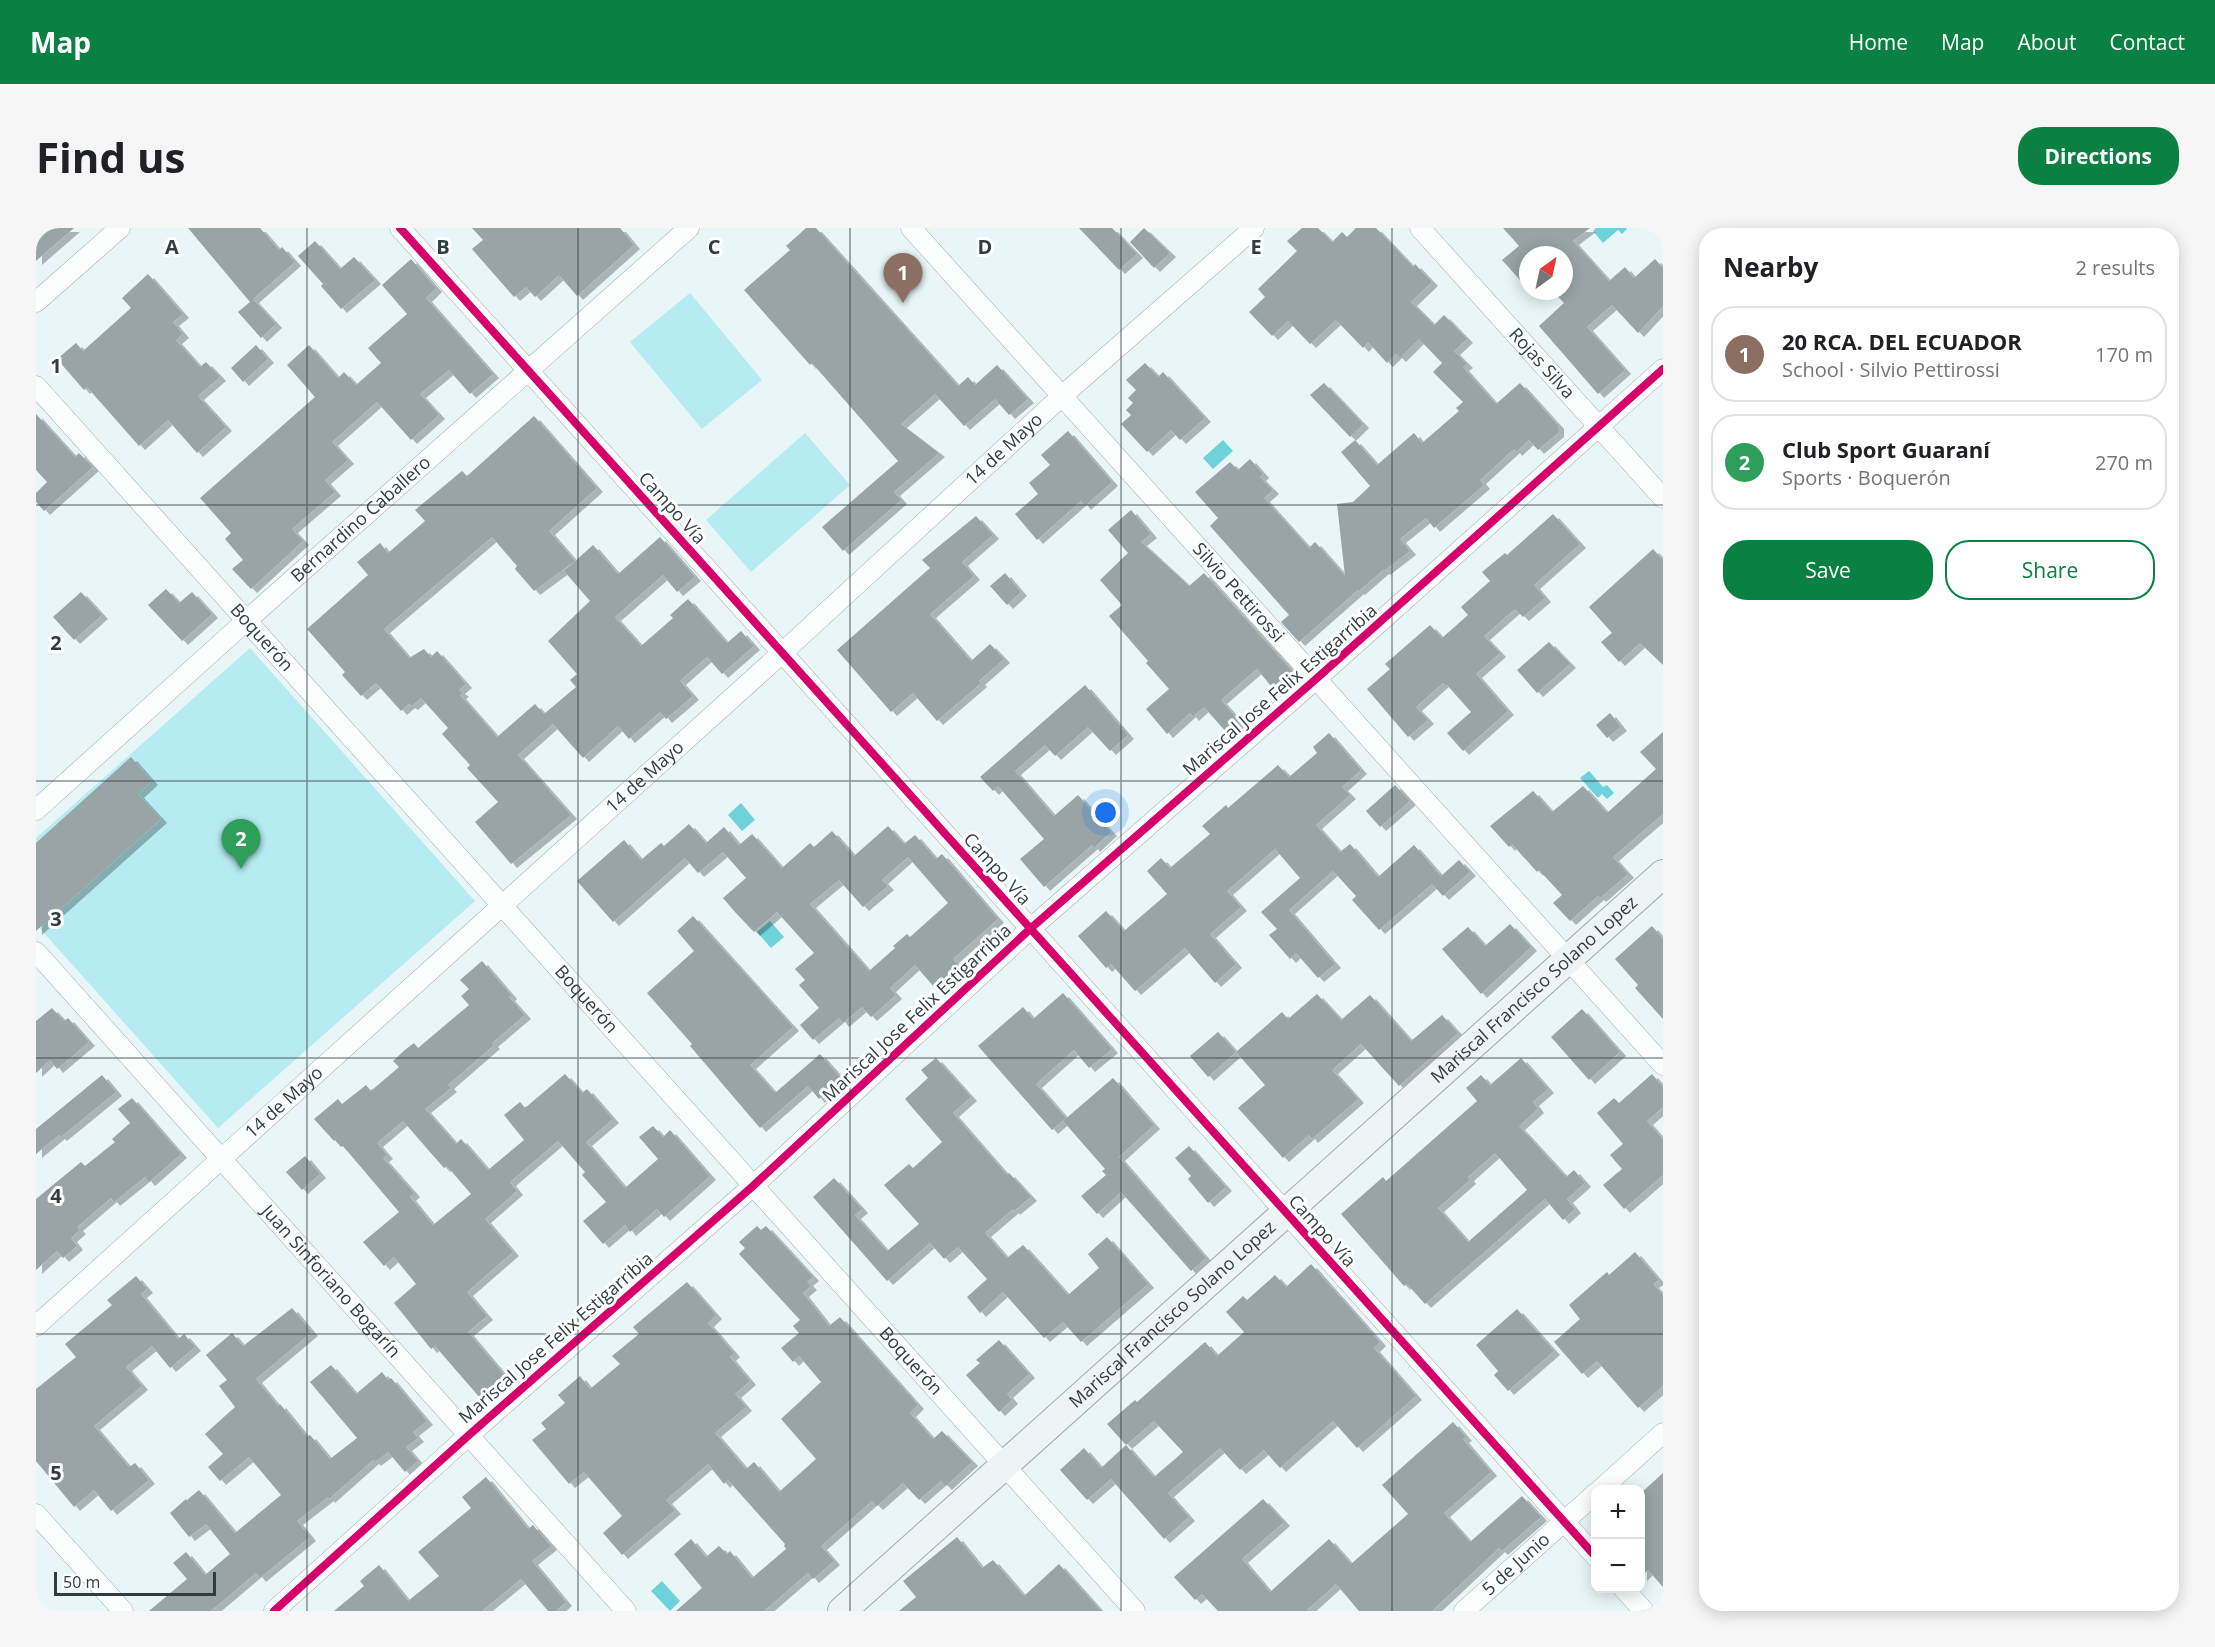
<!DOCTYPE html>
<html lang="en">
<head>
<meta charset="utf-8">
<style>
	:root { --surface:#fff; --page:#f6f6f6; --text:#202124; --muted:#757577; --line:#e0e0e0; --accent:#0b8043 }
	body { margin:0; font-family:"Open Sans",sans-serif; background:var(--page); color:var(--text) }
	.controls { position:absolute; right:18px; bottom:18px; display:grid; overflow:hidden; border-radius:12px; box-shadow:0 3px 15px #0003 }
	.controls button { width:54px; height:54px; display:grid; place-items:center; padding:0; border:0; border-bottom:2px solid var(--line); background:var(--surface); color:var(--text); font:30px sans-serif }
	.compass { position:absolute; left:1483px; top:18px; width:54px; height:54px; border-radius:50%; background:var(--surface); box-shadow:0 3px 15px #0003; rotate:33deg }
	.scale { position:absolute; left:18px; bottom:15px; width:162px; box-sizing:border-box; padding-left:6px; border:3px solid #303d3f; border-top:0; font-size:16px; line-height:21px; white-space:nowrap; color:#303d3f; -webkit-text-stroke:4px #fff; paint-order:stroke }
	.you { position:absolute; left:1070px; top:585px; width:21px; height:21px; margin:-15px; border:4px solid #fff; border-radius:50%; background:#1a73e8; box-shadow:0 0 0 9px #1a73e833 }
	.badge { display:grid; place-items:center; width:39px; height:39px; border-radius:50%; background:var(--accent); color:#fff; font-size:20px; font-weight:700 }
	.pin { position:absolute; translate:-50% -50px; filter:drop-shadow(0 2px 3px #0008) }
	.pin::after { content:''; position:absolute; top:32px; width:21px; height:18px; background:inherit; clip-path:polygon(0 0,100% 0,50% 100%) }
	.list { margin:0; padding:0; list-style:none }
	h2 { display:flex; justify-content:space-between; align-items:center; height:78px; margin:0; padding:0 24px; font-size:26px }
	h2 small { font-size:20px; font-weight:400; color:var(--muted) }
	.list li { display:grid; grid-template-columns:39px 1fr auto; gap:18px; align-items:center; box-sizing:border-box; height:96px; margin:0 12px 12px; padding:0 12px; border:2px solid var(--line); border-radius:24px }
	.list b { display:block; font-size:22px; white-space:nowrap }
	.list p { margin:0; font-size:20px; white-space:nowrap; color:var(--muted) }
	.list em { font-size:20px; font-style:normal; color:var(--muted) }
	.actions { display:flex; gap:12px; padding:18px 24px }
	.actions a { flex:1; padding:14px 0; border:2px solid var(--accent); border-radius:24px; text-align:center; font-size:21px; color:var(--accent) }
	.actions .main { background:var(--accent); color:#fff }
	.map { position:relative; flex:none; width:1627px; height:1383px; overflow:hidden; border-radius:24px }
	header { display:flex; align-items:center; gap:36px; box-sizing:border-box; height:84px; padding:0 30px; background:var(--accent); color:#fff }
	header strong { font-size:28px }
	nav { display:flex; gap:33px; margin-inline-start:auto; font-size:21px }
	.intro { display:flex; align-items:center; justify-content:space-between; box-sizing:border-box; height:144px; padding:0 36px }
	h1 { margin:0; font-size:42px }
	.button { padding:15px 27px; border-radius:24px; background:var(--accent); color:#fff; font-size:21px; font-weight:700 }
	main { display:flex; gap:36px; padding:0 36px }
	aside { flex:1; background:var(--surface); border-radius:24px; box-shadow:0 3px 15px #0003 }
	.map>svg:first-child { display:block }
	.green { fill:#b6ebf1 }
	.water { fill:#6fd2db }
	.building { fill:#98a4a6; fill-rule:evenodd; filter:url(#shadow) }
	.lines { fill:none; stroke-linecap:round; stroke-linejoin:round }
	.street-casing { stroke:#9facad; stroke-width:21 }
	.secondary-casing { stroke:#9facad; stroke-width:30 }
	.street { stroke:#fcfefe; stroke-width:20 }
	.secondary { stroke:#eef4f5; stroke-width:28 }
	.cycleway-casing { stroke:#fff; stroke-width:11 }
	.cycleway { stroke:#d6006c; stroke-width:8 }
	.grid { fill:none; stroke:#303d3f; stroke-width:1.5; stroke-opacity:0.55 }
	.labels { text-anchor:middle; stroke-width:6; stroke-linejoin:round; paint-order:stroke }
	.street-label { font-size:18px; fill:#303d3f; stroke:#fff }
	.grid-label { font-size:20px; text-anchor:middle; font-weight:bold; fill:#303d3f; stroke:#fff; stroke-width:6; stroke-linejoin:round; paint-order:stroke }
</style>
</head>
<body>
<header>
<strong>Map</strong>
<nav><a>Home</a><a>Map</a><a>About</a><a>Contact</a></nav>
</header>
<div class="intro"><h1>Find us</h1><a class="button">Directions</a></div>
<main>
<div class="map">
<svg width="1627" height="1383" viewBox="0 0 1627 1383">
	<defs>
		<filter id="shadow"><feDropShadow dx="6" dy="4" stdDeviation="0" flood-color="#0004"/></filter>
	</defs>
	<rect width="100%" height="100%" fill="#e8f6f8"/>
	<path class="green" d="M654 65 726 152 666 201 594 114Z
		M769 205 814 257 715 344 670 292Z
		M214 420 439 673 182 900 0 696V610Z"/>
	<path class="water" d="M1560 0H1590L1591 1 1586 6 1582 2 1567 15 1557 3Z
		M1187 212 1197 223 1177 241 1167 230Z
		M1553 543 1567 559 1571 557 1578 565 1571 571 1566 566 1562 570 1544 550Z
		M705 575 719 592 706 603 692 587Z
		M734 693 748 709 735 720 721 704Z
		M626 1353 644 1373 634 1383 615 1363Z"/>
	<path class="building" d="M0 0H38L0 33Z
		M152 0H224L243 22 246 19 259 34 217 71 240 96 225 110 202 84 214 74Z
		M436 0H584L598 17 541 68 523 47 499 69 490 59 478 69 436 21 447 12Z
		M770 0H780L922 158 932 149 939 157 961 137 992 171 973 187 959 171 928 198 899 166 865 196 903 225 858 264 865 272 807 323 786 299 862 233 776 135 774 137 708 62 754 22 750 18Z
		M1043 0H1076L1101 26 1083 42Z
		M1108 0 1134 25 1118 40 1094 14Z
		M1266 0H1282L1296 14 1306 4 1311 9 1320 0H1340L1377 39 1379 36 1396 54 1375 74 1398 97 1408 87 1431 111 1418 123 1431 136 1427 139 1460 176 1484 155 1522 197V205L1502 222 1493 212 1480 224 1478 221 1444 252 1448 257 1398 300 1390 290 1364 311 1374 323 1348 343 1347 342 1323 363 1322 362 1263 414 1245 394 1253 387 1174 298 1182 290 1159 264 1194 234 1202 242 1214 231 1227 246 1224 249 1237 262 1228 270 1273 320 1279 314 1309 348 1301 276 1317 274 1334 258 1305 224 1319 212 1341 237 1378 205 1386 215 1423 183 1420 180 1427 174 1397 144 1406 135 1383 111 1364 130 1360 126 1351 135 1332 114 1327 120 1300 92 1274 116 1252 93 1236 108 1213 84 1229 69 1222 61 1261 23 1251 13Z
		M1467 0H1554L1537 13 1573 53 1589 39 1598 50 1619 31 1627 40V78L1602 105 1576 77 1551 99 1589 142 1562 166 1503 98 1528 75 1518 64 1528 63V27H1492V61L1466 32 1483 18Z
		M279 13 304 41 318 29 339 52 305 81 285 58 287 56 262 28Z
		M375 31 400 60 390 70 457 146 434 166 413 142 384 166 403 187 375 212 341 174 296 214 312 232 289 252 299 264 256 301 267 313 215 361 196 341 207 332 189 311 195 305 164 270 279 169 251 137 273 117 302 150 308 144 320 157 345 135 332 120 371 86 346 57Z
		M112 46 147 86 137 94 147 106 140 112 164 139 170 134 184 149 162 168 190 199 161 225 132 192 103 218 51 159 48 162 21 131 40 115 47 123 95 80 86 70Z
		M220 117 232 131 207 154 195 140Z
		M1109 135 1122 149 1127 144 1169 190 1144 212 1135 202 1111 224 1085 196 1095 187 1090 182 1097 175 1092 170 1100 162 1090 152Z
		M1288 155 1327 196 1314 209 1274 167Z
		M0 186 39 229 43 225 57 239 8 283 0 274V265L11 254 0 242Z
		M498 188 561 260 513 303 539 333 498 363 479 341 481 338 456 309 348 401 373 430 388 421 395 429 401 423 430 456 423 462 427 465 424 467 461 509 499 476 517 496 482 527 535 587 475 636 439 594 462 574 431 540 434 537 406 506 412 500 385 470 376 478 373 476 365 483 340 455 325 468 306 447 309 444 271 401 332 347 321 334 344 315 352 325 389 293 379 282 426 243 431 248Z
		M1032 203 1076 254 1049 278 1045 273 1001 312 979 286 1002 266 993 255 1014 237 1005 227Z
		M1095 282 1115 306 1105 314 1153 358 1168 345 1259 446 1239 463 1221 441 1185 472 1204 494 1191 505 1168 479 1157 489 1154 485 1131 506 1110 481 1133 461 1110 435 1112 433 1073 388 1086 377 1064 352 1092 325 1072 302Z
		M1517 286 1544 316 1498 357 1509 370 1487 389 1479 381 1448 408 1464 425 1440 446 1472 483 1427 523 1411 505 1435 484 1411 457 1410 458 1407 455 1380 479 1392 492 1372 509 1331 461 1354 441 1349 436 1394 397 1406 410 1432 387 1425 379 1454 353 1446 344 1469 325 1471 327Z
		M940 288 957 307 926 334 938 348 894 386 935 433 954 416 968 431 943 453 945 455 901 493 877 465 855 484 801 422 894 340 886 332Z
		M624 309 659 349 641 364 627 347 579 389 605 418 637 390 634 387 652 371 691 415 705 403 718 418 686 446 671 429 644 453 657 468 630 491 624 484 593 511 582 498 547 530 508 486 540 459 534 452 541 446 512 413 554 373 528 343 557 317 582 346Z
		M1617 321 1627 332V437L1604 415 1583 434 1565 414 1576 405 1553 379Z
		M969 345 985 364 971 377 954 358Z
		M130 361 143 375 156 364 176 386 146 413 112 377Z
		M45 364 66 387 38 412 17 389Z
		M1513 414 1534 436 1501 465 1481 442Z
		M1049 457 1092 507 1074 523 1052 499 1019 528 1009 517 979 543 1018 588 1042 567 1075 604 1058 620 1056 617 1008 659 984 631 1008 611 962 558 957 563 944 549Z
		M1574 485 1585 499 1571 510 1560 497Z
		M1627 504V586L1577 629 1592 646 1564 670 1562 668 1534 693 1517 675 1526 667 1503 642 1501 644 1476 616 1473 619 1454 598 1497 563 1516 584 1547 558 1571 585 1620 541 1604 524Z
		M1293 505 1325 542 1306 559 1314 567 1280 597 1304 624 1314 616 1342 649 1378 617 1405 648 1423 632 1434 644 1407 668 1396 656 1403 650 1343 702 1316 672 1320 668 1297 643 1253 682 1299 736 1282 750 1260 725 1254 731 1233 707 1241 701 1225 684 1264 650 1239 621 1191 663 1205 679 1174 706 1200 736 1179 755 1149 720 1099 763 1075 736 1070 740 1042 708 1070 683 1088 703 1131 666 1111 643 1125 630 1134 640 1174 606 1166 598 1190 577 1192 580 1242 537 1253 549 1281 525 1277 519Z
		M95 529 116 553 102 566 125 591 0 703V615Z
		M1359 557 1374 573 1344 599 1330 583Z
		M653 596 670 615 688 599 703 617 716 606 746 640 774 615 778 619 796 603 818 628 852 598 868 616 879 607 900 631 906 626 962 691 917 731 929 744 904 766 879 737 854 760 860 767 835 789 826 779 807 795 803 790 777 812 764 797 783 780 763 757 769 752 759 741 778 725 741 684 718 704 699 684 687 670 710 650 687 624 662 645 649 630 577 694 541 653 588 612 605 632 625 615 628 618ZM872 629 912 675 874 709 871 706 857 718 859 720 833 743 774 676 803 652 827 679 852 658 846 652Z
		M657 688 757 799 714 837 739 865 784 826 806 851 783 871 772 858 724 900 654 818 656 816 611 765 658 723 641 703Z
		M1474 696 1495 719 1445 766 1406 721 1432 699 1449 718Z
		M1616 698 1627 711V791L1599 760 1602 757 1579 731Z
		M446 733 475 767 473 769 489 787 456 815 458 817 412 857 415 860 389 881 420 916 425 911 452 942 488 912 468 887 484 874 489 880 529 846 546 865 551 861 577 891 550 914 589 960 622 931 603 909 617 898 627 909 634 902 674 948 628 989 621 981 594 1004 589 997 567 1016 547 993 570 974 546 947 549 944 522 913 474 954 481 963 449 991 477 1024 431 1064 451 1088 432 1104 470 1149 445 1171 399 1118 395 1121 358 1075 380 1056 358 1029 348 1038 327 1014 363 984 307 918 305 919 299 912 298 913 278 891 302 871 306 876 330 857 335 863 363 839 357 833 370 821 378 815 382 820 433 777 425 768 433 761 424 752ZM367 893 408 940 411 938 435 966 397 997 374 969 378 965 347 930 351 927 341 915Z
		M1027 765 1076 821 1053 840 1038 822 1000 856 1030 890 1016 902 942 818 987 779 997 791Z
		M1281 766 1305 792 1334 767 1375 813 1406 787 1422 805 1363 858 1325 816 1296 842 1322 871 1276 911 1273 907 1247 930 1202 880 1229 857 1200 824 1246 784 1252 791Z
		M16 780 28 793 32 790 53 814 21 841 14 832 0 845V793Z
		M1546 781 1584 824 1553 852 1515 809Z
		M1182 804 1200 824 1172 849 1154 828Z
		M900 830 935 869 917 885 971 947 973 945 995 969 978 983 977 981 949 1005 971 1030 987 1017 1032 1067 1063 1040 1052 1026 1071 1009 1112 1056 1045 1114 1027 1094 1008 1110 967 1064 944 1085 931 1069 951 1051 922 1019 908 1031 894 1015 851 1053 777 969 798 950 826 981 819 987 851 1023 883 996 848 957 873 936 877 940 906 914 869 871 892 850 885 842Z
		M1485 830 1512 861 1497 874 1502 881 1483 898 1530 949 1538 942 1549 955 1531 971 1539 981 1527 992 1509 971 1389 1076 1371 1056 1368 1058 1305 986 1347 949 1350 953 1441 873 1430 860 1445 847 1454 857ZM1459 925 1491 962 1432 1014 1402 980 1434 952 1432 949Z
		M1616 846 1627 859V879L1611 893 1627 911V947L1588 981 1567 957 1586 941 1574 927 1587 916 1561 885 1578 870 1583 875Z
		M66 847 80 864 25 909 23 907 0 926V901Z
		M1077 850 1118 897 1083 929 1170 1030 1155 1043 1085 964 1061 986 1045 968 1070 947 1066 943 1069 941 1027 893Z
		M96 870 145 926 113 954 109 949 78 974 75 970 41 999 44 1002 35 1010 41 1018 27 1030 21 1023 0 1042V971L45 934 49 938 79 914 76 911 94 895 82 881Z
		M1153 918 1190 959 1172 975 1152 951 1155 948 1139 930Z
		M269 928 284 946 266 962 250 944Z
		M721 998 725 1002 730 998 777 1049 771 1054 775 1058 767 1065 793 1098 804 1089 882 1177 874 1185 897 1211 906 1203 936 1234 910 1258 905 1253 883 1272 867 1255 841 1278 836 1273 785 1318 798 1333 777 1351 772 1345 728 1383H640L666 1360 638 1326 655 1311 670 1329 683 1318 691 1326 694 1323 716 1350 750 1321 748 1318 749 1316 692 1252 688 1256 672 1236 630 1272 639 1282 586 1327 567 1305 586 1288 548 1244 533 1256 496 1212 510 1201 505 1195 529 1175 522 1167 544 1148 554 1161 584 1136 576 1128 603 1106 597 1099 651 1054 680 1087 672 1095 698 1125 694 1129 714 1153 699 1166 710 1179 679 1205 710 1241 718 1234 743 1264 780 1231 745 1191 785 1154 763 1128 757 1134 745 1120 763 1105 757 1098 764 1092 703 1026 709 1020 703 1014Z
		M1599 1024 1623 1052 1617 1056 1627 1067V1158L1602 1180 1561 1133 1546 1146 1518 1114 1544 1091 1533 1077 1571 1044 1573 1047Z
		M1275 1036 1344 1114 1338 1120 1380 1168 1321 1220 1297 1193 1244 1240 1228 1222 1204 1242 1184 1220 1132 1265 1153 1289 1128 1311 1075 1251 1051 1272 1024 1242 1048 1220 1065 1240 1090 1217 1071 1196 1099 1172 1101 1174 1169 1114 1181 1128 1208 1104 1190 1084 1207 1068 1211 1072 1239 1047 1250 1059ZM1118 1193 1147 1224 1118 1249 1090 1217Z
		M100 1048 111 1061 105 1066 142 1111 148 1106 159 1119 134 1140 116 1118 90 1139 106 1158 58 1198 93 1239 99 1235 113 1252 75 1283 58 1262 38 1279 0 1233V1161L40 1129 29 1116 76 1077 71 1072Z
		M256 1080 276 1104 220 1151 242 1178 244 1176 271 1209 274 1207 294 1231 321 1210 274 1154 295 1137 320 1166 346 1144 352 1152 355 1150 391 1193 377 1204 382 1210 370 1219 382 1233 369 1244 352 1224 339 1234 337 1232 293 1271 292 1269 261 1293 274 1309 224 1350 220 1345 175 1383H113L151 1351 137 1335 150 1324 169 1347 194 1326 170 1296 153 1309 134 1285 150 1271 158 1282 151 1272 163 1262 199 1305 245 1267 213 1229 184 1253 172 1239 187 1226 169 1206 199 1179 183 1158 191 1152 170 1127 196 1105 207 1118Z
		M1481 1081 1518 1123 1472 1163 1458 1147 1462 1143 1440 1117Z
		M963 1112 993 1146 971 1166 976 1172 963 1184 930 1147 944 1135 940 1132Z
		M1417 1194 1430 1209 1427 1211 1455 1244 1408 1285 1434 1314 1486 1268 1505 1289 1466 1323 1463 1320 1396 1383H1323L1300 1356 1270 1383H1182L1166 1366 1159 1372 1138 1349 1227 1271 1248 1294 1206 1331 1234 1364 1293 1311 1315 1336 1372 1286 1346 1257Z
		M1627 1245V1359L1612 1342 1605 1349V1265Z
		M450 1249 492 1301 497 1297 515 1318 496 1333 530 1374 520 1383H512L485 1351 446 1383H298L328 1358 324 1353 343 1337 372 1373 403 1348 382 1324 435 1280 426 1269Z
		M921 1309 946 1340 957 1332 988 1368 1023 1336 1065 1383H863L880 1369 867 1353Z"/>
	<g class="lines">
		<defs>
			<g id="street">
				<path d="M364 0 1560 1329"/>
				<path id="s1" d="M875 0 1627 837"/>
				<path id="s2" d="M1384 0 1627 270"/>
				<path d="M0 74 84 0"/>
				<path id="s3" d="M0 158 1099 1383"/>
				<path id="s4" d="M0 582 210 393 653 0"/>
				<path id="s5" d="M0 724 590 1383"/>
				<path id="s6" d="M0 1098 746 425 1026 168 1218 0"/>
				<path d="M1564 1262 1627 1205"/>
				<path d="M0 1286 87 1383"/>
				<path d="M1587 1360 1608 1383"/>
				<path d="M238 1383 433 1207 717 958 994 701 1280 451 1627 141"/>
				<path id="s7" d="M1428 1383 1560 1265"/>
			</g>
			<g id="secondary">
				<path id="s8" d="M806 1383 1627 646"/>
			</g>
		</defs>
		<use href="#street" class="street-casing"/>
		<use href="#secondary" class="secondary-casing"/>
		<use href="#street" class="street"/>
		<use href="#secondary" class="secondary"/>
		<defs>
			<path id="cycleway" d="M364 0 1560 1329
				M238 1383 433 1207 717 958 994 701 1280 451 1627 141"/>
		</defs>
		<use href="#cycleway" class="cycleway-casing"/>
		<use href="#cycleway" class="cycleway"/>
	</g>
	<path class="grid" d="M271 0V1383M542 0V1383M814 0V1383M1085 0V1383M1356 0V1383M0 277H1627M0 553H1627M0 830H1627M0 1106H1627"/>
	<g class="labels">
		<g class="street-label">
			<text dy="6" stroke="none"><textPath href="#s2" startOffset="182">Rojas Silva</textPath></text>
			<text dy="6" stroke="none"><textPath href="#s6" startOffset="1306">14 de Mayo</textPath></text>
			<text transform="translate(636 280) rotate(48)" y="6">Campo Vía</text>
			<text dy="6" stroke="none"><textPath href="#s4" startOffset="436">Bernardino Caballero</textPath></text>
			<text dy="6" stroke="none"><textPath href="#s1" startOffset="490">Silvio Pettirossi</textPath></text>
			<text dy="6" stroke="none"><textPath href="#s3" startOffset="338">Boquerón</textPath></text>
			<text transform="translate(1244 462) rotate(-41)" y="6">Mariscal Jose Felix Estigarribia</text>
			<text dy="6" stroke="none"><textPath href="#s6" startOffset="820">14 de Mayo</textPath></text>
			<text transform="translate(961 641) rotate(48)" y="6">Campo Vía</text>
			<text dy="6" stroke="none"><textPath href="#s8" startOffset="930">Mariscal Francisco Solano Lopez</textPath></text>
			<text dy="6" stroke="none"><textPath href="#s3" startOffset="824">Boquerón</textPath></text>
			<text transform="translate(881 785) rotate(-43)" y="6">Mariscal Jose Felix Estigarribia</text>
			<text dy="6" stroke="none"><textPath href="#s6" startOffset="334">14 de Mayo</textPath></text>
			<text transform="translate(1286 1003) rotate(48)" y="6">Campo Vía</text>
			<text dy="6" stroke="none"><textPath href="#s5" startOffset="442">Juan Sinforiano Bogarín</textPath></text>
			<text dy="6" stroke="none"><textPath href="#s8" startOffset="444">Mariscal Francisco Solano Lopez</textPath></text>
			<text transform="translate(520 1110) rotate(-41)" y="6">Mariscal Jose Felix Estigarribia</text>
			<text dy="6" stroke="none"><textPath href="#s3" startOffset="1310">Boquerón</textPath></text>
			<text dy="6" stroke="none"><textPath href="#s7" startOffset="70">5 de Junio</textPath></text>
		</g>
	</g>
	<g class="grid-label">
		<text x="136" y="26">A</text>
		<text x="407" y="26">B</text>
		<text x="678" y="26">C</text>
		<text x="949" y="26">D</text>
		<text x="1220" y="26">E</text>
		<text x="20" y="145">1</text>
		<text x="20" y="422">2</text>
		<text x="20" y="698">3</text>
		<text x="20" y="975">4</text>
		<text x="20" y="1252">5</text>
	</g>
</svg>
<div class="controls">
<button>+</button>
<button>−</button>
</div>
<svg class="compass" viewBox="-18 -18 36 36"><path d="M0-13l5 13h-10z" fill="#e53935"/><path d="M0 13l5-13h-10z" fill="#757577"/></svg>
<div class="scale">50 m</div>
<div class="you"></div>
<div class="pin badge" style="left:867px;top:75px;background:#8d6e63">1</div>
<div class="pin badge" style="left:205px;top:641px;background:#2e9e5b">2</div>
</div>
<aside>
<h2>Nearby<small>2 results</small></h2>
<ul class="list">
<li><span class="badge" style="background:#8d6e63">1</span><div><b>20 RCA. DEL ECUADOR</b><p>School · Silvio Pettirossi</p></div><em>170 m</em></li>
<li><span class="badge" style="background:#2e9e5b">2</span><div><b>Club Sport Guaraní</b><p>Sports · Boquerón</p></div><em>270 m</em></li>
</ul>
<div class="actions"><a class="main">Save</a><a>Share</a></div>
</aside>
</main>
</body>
</html>
